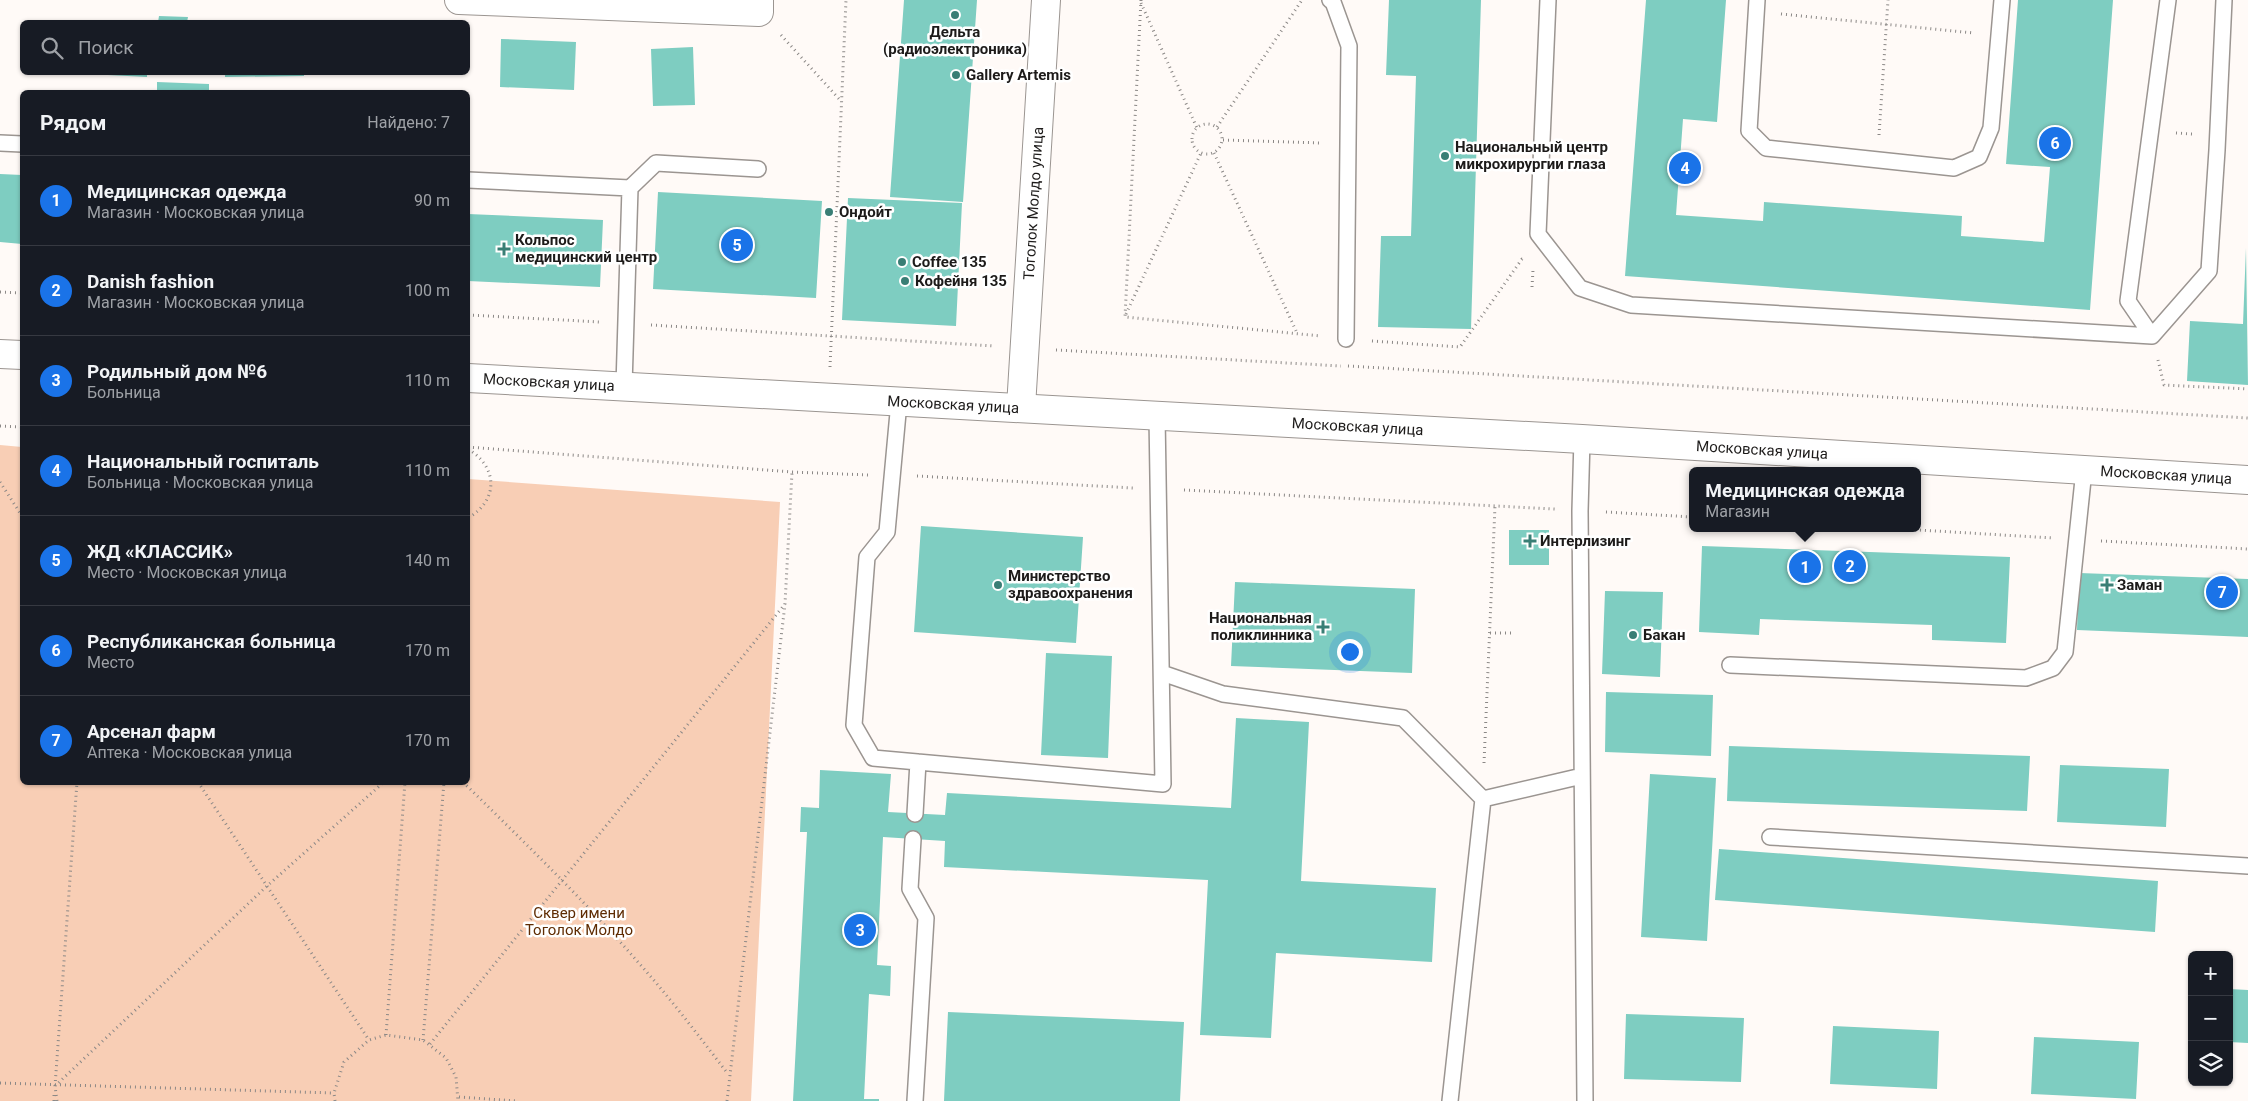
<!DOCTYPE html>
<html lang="ru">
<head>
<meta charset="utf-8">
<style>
	:root { --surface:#171b24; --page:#20242c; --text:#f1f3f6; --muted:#9ea1a6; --line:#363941; --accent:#1a73e8 }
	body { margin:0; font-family:Roboto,sans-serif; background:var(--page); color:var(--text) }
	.controls { position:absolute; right:15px; bottom:15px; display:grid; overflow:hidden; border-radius:8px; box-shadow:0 1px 4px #0004 }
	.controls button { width:45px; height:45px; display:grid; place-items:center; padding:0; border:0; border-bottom:1px solid var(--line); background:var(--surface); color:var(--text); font:25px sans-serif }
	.you { position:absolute; left:1349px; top:651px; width:18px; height:18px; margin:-12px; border:4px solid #fff; border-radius:50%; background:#1a73e8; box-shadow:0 0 0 8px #1a73e833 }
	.badge { display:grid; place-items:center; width:32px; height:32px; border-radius:50%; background:var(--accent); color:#fff; font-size:16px; font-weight:700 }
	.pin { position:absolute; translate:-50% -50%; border:2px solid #fff; box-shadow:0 1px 5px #0006 }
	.popup { position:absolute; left:1689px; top:467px; width:232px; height:65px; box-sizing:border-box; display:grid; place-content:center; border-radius:8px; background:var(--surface); filter:drop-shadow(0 1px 4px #0005); font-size:16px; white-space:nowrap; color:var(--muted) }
	.popup b { font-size:19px; color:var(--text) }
	.popup::after { content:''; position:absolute; left:50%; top:100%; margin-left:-10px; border:10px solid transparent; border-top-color:var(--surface) }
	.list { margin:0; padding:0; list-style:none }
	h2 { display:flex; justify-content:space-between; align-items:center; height:65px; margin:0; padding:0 20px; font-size:21px }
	h2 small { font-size:16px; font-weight:400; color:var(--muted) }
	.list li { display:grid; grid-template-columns:32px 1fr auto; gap:15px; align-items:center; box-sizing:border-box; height:90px; padding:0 20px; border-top:1px solid var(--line) }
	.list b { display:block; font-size:19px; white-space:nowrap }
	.list p { margin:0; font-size:16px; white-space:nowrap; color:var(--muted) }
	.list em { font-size:16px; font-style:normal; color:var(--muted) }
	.icon { flex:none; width:28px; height:28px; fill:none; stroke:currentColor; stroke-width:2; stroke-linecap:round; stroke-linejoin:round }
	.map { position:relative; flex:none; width:2248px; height:1101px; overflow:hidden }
	.search { position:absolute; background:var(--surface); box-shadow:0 1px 4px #0004; left:20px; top:20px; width:450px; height:55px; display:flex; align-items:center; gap:12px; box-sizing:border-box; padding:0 18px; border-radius:8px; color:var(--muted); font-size:19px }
	.panel { position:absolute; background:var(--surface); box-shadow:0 1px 4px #0004; left:20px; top:90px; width:450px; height:695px; border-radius:8px }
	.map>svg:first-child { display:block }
	.green { fill:#f8ceb5 }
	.building { fill:#7ecdc1 }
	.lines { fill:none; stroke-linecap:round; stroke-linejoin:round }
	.service-casing { stroke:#9b9591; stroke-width:18 }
	.minor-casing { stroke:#9b9591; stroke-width:30 }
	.secondary-casing { stroke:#9b9591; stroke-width:30 }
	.path { stroke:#8b8886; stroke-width:3; stroke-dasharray:1 4; stroke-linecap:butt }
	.service { stroke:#fff; stroke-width:15 }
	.minor { stroke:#fff; stroke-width:28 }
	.secondary { stroke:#fff; stroke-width:28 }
	.poi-dot { fill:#397e75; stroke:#fff; stroke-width:2 }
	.labels { text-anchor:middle; stroke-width:5; stroke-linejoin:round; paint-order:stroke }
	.poi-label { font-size:15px; font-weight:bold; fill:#1d1b1a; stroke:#fff; text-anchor:start }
	.street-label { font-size:15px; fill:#1d1b1a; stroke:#fff }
	.park-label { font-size:15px; fill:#5f2c03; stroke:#fff }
</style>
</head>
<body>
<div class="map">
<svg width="2248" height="1101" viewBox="0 0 2248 1101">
	<rect width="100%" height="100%" fill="#fffaf7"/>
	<path class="green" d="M0 445 22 447V782H468V479L780 502 751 1101H0Z"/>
	<path class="building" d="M904 0H977L963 202 890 197Z
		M1389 0H1481L1471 329 1378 327 1381 236H1411L1416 76 1386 75Z
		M1646 0H1726L1717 122 1683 119 1676 215 1763 221 1764 202 1962 216 1961 236 2044 242 2050 167 2006 164 2018 0H2113L2090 310 1625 276Z
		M159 16 188 17 187 22H158Z
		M47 20 88 21V22H47Z
		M501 39 576 42 574 90 500 87Z
		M693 47 695 105 653 106 651 49Z
		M49 72H147V77Z
		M225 72H304V76L225 77Z
		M157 82 209 84V92H157Z
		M0 174 22 175V244L0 242Z
		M658 192 822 201 816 298 653 289Z
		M848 198 962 203 956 326 842 320Z
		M468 214 603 220 600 287 468 281Z
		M2246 248 2248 385 2187 381 2190 321 2243 324Z
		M921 526 1083 537 1076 643 914 632Z
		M1509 530H1549V565H1509Z
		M1702 546 2010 557 2006 643 1932 640V625L1760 619 1759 635 1699 632Z
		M2079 573 2248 579V637L2077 630Z
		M1235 582 1415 589 1412 673 1231 666Z
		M1605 591 1663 592 1660 677 1602 674Z
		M1046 653 1112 656 1108 758 1041 755Z
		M1606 692 1713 695 1711 756 1605 752Z
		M1236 718 1309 722 1301 881 1436 888 1432 962 1276 953 1271 1038 1200 1035 1208 880 944 867 945 841 883 837 877 965 891 966 890 996 869 994 864 1099H879V1101H793L807 832H800L801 807 819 808 820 770 891 774 888 812 945 815 947 793 1231 808Z
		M1729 746 2030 756 2027 811 1727 801Z
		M2060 765 2169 769 2166 827 2057 822Z
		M1650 774 1716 778 1707 941 1641 937Z
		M1719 849 2158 881 2155 932 1715 900Z
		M2229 989 2248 990V1043L2229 1042Z
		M948 1012 1184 1022 1180 1101H944Z
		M1626 1014 1744 1018 1741 1082 1624 1079Z
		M1833 1026 1939 1031 1937 1089 1830 1084Z
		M2034 1037 2139 1042 2136 1099 2031 1094Z"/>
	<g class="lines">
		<defs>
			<path id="service" d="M1330 0 1333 2 1349 46 1346 339
				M1548 0 1538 234 1580 288 1631 305 2152 336
				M1757 0 1749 131 1766 148 1954 168 1979 157 1991 128 2002 0
				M0 143 22 144
				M468 180 630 188
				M2152 336 2209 271 2217 150 2224 0
				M2152 336 2128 301 2168 0
				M624 386 630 188 656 163 758 169
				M899 402 887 532 867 557 854 725 873 758 1163 784 1157 416
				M1582 439 1580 511 1585 1101
				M1730 665 2026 678 2053 668 2065 652 2084 470
				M1162 673 1223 694 1403 718 1483 799
				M1483 799 1582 776
				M915 814 918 762
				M1770 837 2248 866
				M913 839 910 889 926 918 915 1101
				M1450 1101 1483 799"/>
			<path id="minor" d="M459 0 759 12V0"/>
			<g id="secondary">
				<path d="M0 354 22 355"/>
				<path id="s1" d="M468 378 1582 439 2248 480"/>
				<path id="s2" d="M1021 407 1046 0"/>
			</g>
		</defs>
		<use href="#service" class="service-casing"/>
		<use href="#minor" class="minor-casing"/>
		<use href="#secondary" class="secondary-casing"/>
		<path class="path" d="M1141 0 1125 317 1321 336
			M1141 3 1197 128
			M1781 14 1974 33
			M781 35 841 101
			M1192 139a15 15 0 1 1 30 0a15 15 0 1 1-30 0Z
			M1217 127 1302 0
			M2176 133 2192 134
			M1879 135 1888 0
			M1223 140 1322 143
			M1214 153 1297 333
			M1532 287 1533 270
			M0 292 22 293
			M1126 314 1201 153
			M468 315 600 322
			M651 325 994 346
			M1372 341 1460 347 1522 259H1524
			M1056 350 1341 366
			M2158 360 2164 385 2248 389
			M1348 366 2248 418
			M830 367 846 0
			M0 426 22 427
			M468 447 792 472 868 475
			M468 449C498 467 499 500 468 518
			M917 476 1133 488
			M0 482 22 516
			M1184 490 1555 509
			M1606 512 1692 517
			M1885 528 2053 538
			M2101 541 2248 549
			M1490 633H1512
			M1484 763 1495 506
			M198 782 369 1040
			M463 782C523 841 583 899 638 962 670 998 699 1036 728 1074
			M386 1035 405 782
			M423 1040 444 782
			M430 1044 785 604
			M0 1083 334 1093
			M55 1086 77 782
			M459 1097 517 1101
			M54 1101V1092
			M57 1101 55 1086 267 886 384 782
			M335 1101 334 1093 344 1062 369 1040 386 1035 423 1040 446 1058 456 1077 458 1101
			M727 1101 785 604 792 472"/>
		<use href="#service" class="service"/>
		<use href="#minor" class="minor"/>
		<use href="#secondary" class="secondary"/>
	</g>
	<g class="poi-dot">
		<circle cx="955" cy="15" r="5"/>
		<circle cx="956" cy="75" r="5"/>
		<circle cx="1445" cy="156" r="5"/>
		<circle cx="829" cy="212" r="5"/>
		<path d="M501.5 241.5h5v5h5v5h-5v5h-5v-5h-5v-5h5z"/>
		<circle cx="902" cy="262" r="5"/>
		<circle cx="905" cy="281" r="5"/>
		<path d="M1527.5 533.5h5v5h5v5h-5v5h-5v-5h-5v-5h5z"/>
		<circle cx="998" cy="585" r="5"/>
		<path d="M2104.5 577.5h5v5h5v5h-5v5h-5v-5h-5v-5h5z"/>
		<path d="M1320.5 619.5h5v5h5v5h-5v5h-5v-5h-5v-5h5z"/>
		<circle cx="1633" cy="635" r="5"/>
	</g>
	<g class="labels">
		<g class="poi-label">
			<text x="955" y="37" text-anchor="middle">Дельта<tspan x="955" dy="17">(радиоэлектроника)</tspan></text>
			<text x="966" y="80">Gallery Artemis</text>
			<text x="1455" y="152">Национальный центр<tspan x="1455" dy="17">микрохирургии глаза</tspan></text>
			<text x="839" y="217">Ондои́т</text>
			<text x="515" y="245">Кольпос<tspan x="515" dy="17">медицинский центр</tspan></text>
			<text x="912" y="267">Coffee 135</text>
			<text x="915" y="286">Кофейня 135</text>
			<text x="1540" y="546">Интерлизинг</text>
			<text x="1008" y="581">Министерство<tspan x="1008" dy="17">здравоохранения</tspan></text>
			<text x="2117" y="590">Заман</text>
			<text x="1312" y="623" text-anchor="end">Национальная<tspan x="1312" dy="17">поликлинника</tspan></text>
			<text x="1643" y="640">Бакан</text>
		</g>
		<g class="street-label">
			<text dy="5" stroke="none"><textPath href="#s2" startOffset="204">Тоголок Молдо улица</textPath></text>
			<text dy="5" stroke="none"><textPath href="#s1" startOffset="81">Московская улица</textPath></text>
			<text dy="5" stroke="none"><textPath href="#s1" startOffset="486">Московская улица</textPath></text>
			<text dy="5" stroke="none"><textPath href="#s1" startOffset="891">Московская улица</textPath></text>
			<text dy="5" stroke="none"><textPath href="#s1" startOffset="1296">Московская улица</textPath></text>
			<text dy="5" stroke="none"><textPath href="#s1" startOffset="1701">Московская улица</textPath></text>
		</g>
		<g class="park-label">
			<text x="579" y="918">Сквер имени<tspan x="579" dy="17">Тоголок Молдо</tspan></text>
		</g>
	</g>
</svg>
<div class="controls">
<button>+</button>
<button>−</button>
<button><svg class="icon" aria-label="layers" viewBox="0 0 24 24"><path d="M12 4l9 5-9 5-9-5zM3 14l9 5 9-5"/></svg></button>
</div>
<div class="you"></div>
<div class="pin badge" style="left:1805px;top:567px">1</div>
<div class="popup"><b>Медицинская одежда</b>Магазин</div>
<div class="pin badge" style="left:1850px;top:566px">2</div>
<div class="pin badge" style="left:860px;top:930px">3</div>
<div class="pin badge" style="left:1685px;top:168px">4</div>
<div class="pin badge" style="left:737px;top:245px">5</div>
<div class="pin badge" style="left:2055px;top:143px">6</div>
<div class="pin badge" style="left:2222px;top:592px">7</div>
<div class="search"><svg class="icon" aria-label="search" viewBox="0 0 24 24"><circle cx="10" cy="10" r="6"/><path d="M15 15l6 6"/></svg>Поиск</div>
<section class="panel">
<h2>Рядом<small>Найдено: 7</small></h2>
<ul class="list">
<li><span class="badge">1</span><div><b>Медицинская одежда</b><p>Магазин · Московская улица</p></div><em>90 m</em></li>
<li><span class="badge">2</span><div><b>Danish fashion</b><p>Магазин · Московская улица</p></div><em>100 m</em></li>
<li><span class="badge">3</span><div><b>Родильный дом №6</b><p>Больница</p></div><em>110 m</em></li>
<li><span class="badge">4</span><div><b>Национальный госпиталь</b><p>Больница · Московская улица</p></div><em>110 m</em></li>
<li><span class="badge">5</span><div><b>ЖД «КЛАССИК»</b><p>Место · Московская улица</p></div><em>140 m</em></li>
<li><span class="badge">6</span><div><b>Республиканская больница</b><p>Место</p></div><em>170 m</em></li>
<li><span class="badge">7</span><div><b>Арсенал фарм</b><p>Аптека · Московская улица</p></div><em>170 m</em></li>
</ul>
</section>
</div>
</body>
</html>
